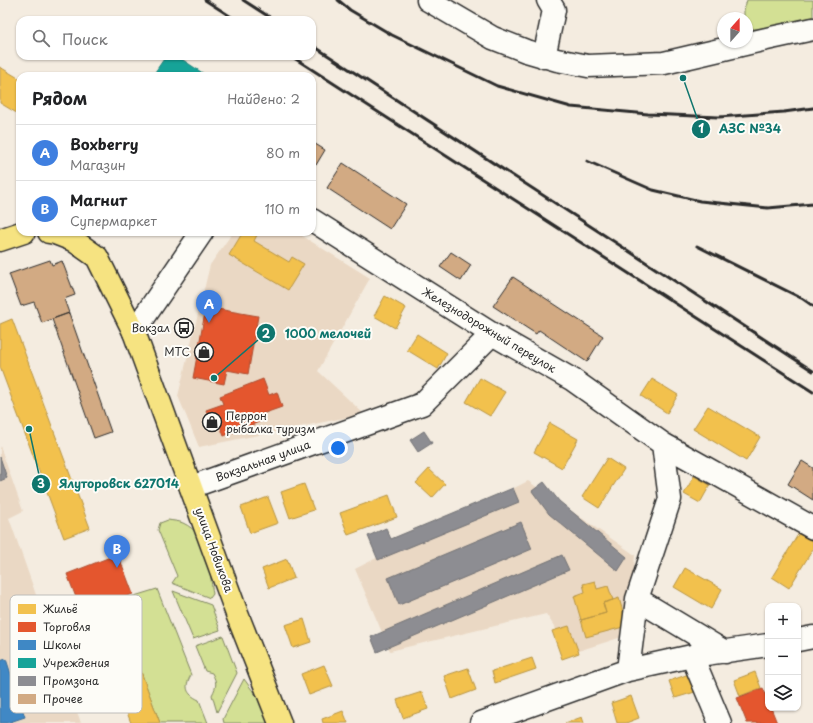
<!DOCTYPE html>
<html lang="ru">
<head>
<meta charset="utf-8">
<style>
	:root { --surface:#fff; --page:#f6f6f6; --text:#202124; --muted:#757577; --line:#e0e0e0; --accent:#d93025 }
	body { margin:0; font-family:"Playpen Sans",sans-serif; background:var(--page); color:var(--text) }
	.controls { position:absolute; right:12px; bottom:12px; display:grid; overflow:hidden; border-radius:8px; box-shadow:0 1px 3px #0004 }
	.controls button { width:36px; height:36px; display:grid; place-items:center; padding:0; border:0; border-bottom:1px solid var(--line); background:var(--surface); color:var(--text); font:20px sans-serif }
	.compass { position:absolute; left:717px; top:12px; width:36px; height:36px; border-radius:50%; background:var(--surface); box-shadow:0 1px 3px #0004; rotate:21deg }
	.you { position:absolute; left:338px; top:448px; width:14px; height:14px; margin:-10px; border:3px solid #fff; border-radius:50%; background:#1a73e8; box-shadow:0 0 0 6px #1a73e833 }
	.badge { display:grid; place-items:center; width:26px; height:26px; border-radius:50%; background:var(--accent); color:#fff; font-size:13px; font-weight:700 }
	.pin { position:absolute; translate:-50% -33px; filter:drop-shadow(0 1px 2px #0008) }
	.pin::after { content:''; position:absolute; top:21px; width:14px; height:12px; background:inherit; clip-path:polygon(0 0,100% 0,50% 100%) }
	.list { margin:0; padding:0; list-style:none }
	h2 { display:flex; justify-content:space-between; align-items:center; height:52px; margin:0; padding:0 16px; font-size:17px }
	h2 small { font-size:13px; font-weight:400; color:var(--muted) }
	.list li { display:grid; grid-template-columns:26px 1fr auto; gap:12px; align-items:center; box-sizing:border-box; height:56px; padding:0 16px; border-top:1px solid var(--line) }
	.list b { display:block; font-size:15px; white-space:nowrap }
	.list p { margin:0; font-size:13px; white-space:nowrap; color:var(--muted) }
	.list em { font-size:13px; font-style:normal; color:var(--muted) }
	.icon { flex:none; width:22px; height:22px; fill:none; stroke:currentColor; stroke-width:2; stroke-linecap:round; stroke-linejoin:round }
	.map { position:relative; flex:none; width:813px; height:723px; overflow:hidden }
	.search { position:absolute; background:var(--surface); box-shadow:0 1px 3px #0004; left:16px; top:16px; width:300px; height:44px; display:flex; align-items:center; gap:10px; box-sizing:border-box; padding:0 14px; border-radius:12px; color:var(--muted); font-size:15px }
	.panel { position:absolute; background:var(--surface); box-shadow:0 1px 3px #0004; left:16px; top:72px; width:300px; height:164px; border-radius:12px }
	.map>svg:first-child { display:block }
	.built { fill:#ead8c4 }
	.green { fill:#d3e094; stroke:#7f8660 }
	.homes { fill:#f2c14e; stroke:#b69444 }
	.shops { fill:#e4572e; stroke:#ac4a2d }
	.schools { fill:#3f88c5; stroke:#396c97 }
	.public { fill:#17a398; stroke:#1d7f77 }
	.industry { fill:#8d8d92; stroke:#707073 }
	.building { fill:#d2aa83; stroke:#2b2b2b }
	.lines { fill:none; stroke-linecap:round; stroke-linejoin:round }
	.minor-casing { stroke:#2b2b2b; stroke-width:25 }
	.major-casing { stroke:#2b2b2b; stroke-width:25 }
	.minor { stroke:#fdfcf7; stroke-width:22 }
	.major { stroke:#f6e381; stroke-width:22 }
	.rail { stroke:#2b2b2b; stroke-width:3 }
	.labels { text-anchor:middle; stroke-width:4; stroke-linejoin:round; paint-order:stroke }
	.poi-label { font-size:11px; fill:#2b2b2b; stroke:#fdfcf7; text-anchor:end }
	.street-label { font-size:11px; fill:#2b2b2b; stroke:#fdfcf7 }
	.key { fill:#fdfcf7; stroke:#bebdba; stroke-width:1 }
	.key-label { font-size:11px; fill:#2b2b2b }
	.leader { fill:none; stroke:#0f766e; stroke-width:1.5 }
	.callout-dot { fill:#0f766e; stroke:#fdfcf7; stroke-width:1.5 }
	.mark-label { font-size:12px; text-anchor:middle; font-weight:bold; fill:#fff }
	.callout-label { font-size:12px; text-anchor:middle; font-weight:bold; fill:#0f766e; stroke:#fdfcf7; stroke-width:4; stroke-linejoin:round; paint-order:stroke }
</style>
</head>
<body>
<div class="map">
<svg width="813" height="723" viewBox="0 0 813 723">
	<rect width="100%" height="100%" fill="#f4ece0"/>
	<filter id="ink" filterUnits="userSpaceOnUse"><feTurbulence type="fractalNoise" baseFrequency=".025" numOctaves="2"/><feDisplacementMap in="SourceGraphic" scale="8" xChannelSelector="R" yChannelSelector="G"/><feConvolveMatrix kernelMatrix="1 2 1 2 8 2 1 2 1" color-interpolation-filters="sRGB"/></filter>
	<g filter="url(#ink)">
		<path class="built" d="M233 232H296L370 278 318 371 364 414 199 447 178 396 210 265Z
			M0 446 23 511 9 518 81 723H0Z
			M528 481 635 555 628 635 572 653 546 614 390 651 355 569Z"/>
		<path class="green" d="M747 0H813V17L761 29H754L747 25V18H744V10Z
			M168 520C173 521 179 521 183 523 210 535 209 570 213 594L210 598 172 583 177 576 158 530 160 523Z
			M157 589 191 675C184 687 186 694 199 700L208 723H160L115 602Z
			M173 591 211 605 220 630 193 639Z
			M223 636 237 673 217 712 212 695C217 685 217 683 212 673L205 671 195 646Z
			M244 679 266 709 270 723H224L223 719Z"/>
		<path class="homes" d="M0 67 20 79V115L0 103Z
			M243 232H252L257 235 254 241 289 262 292 257 304 264 288 290 229 255Z
			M385 296 406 308 395 328 374 316Z
			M12 319 90 528 64 538 0 367V324Z
			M417 334 447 353 438 369 407 350Z
			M480 378 505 392 490 416 466 402Z
			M652 379 678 395 667 413 641 396Z
			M708 406 760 437 746 461 693 429Z
			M550 423 578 439 562 468 534 452Z
			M607 458 624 469 599 508 582 497Z
			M429 469 445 484 432 498 416 483Z
			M694 476 710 485 700 503 684 494Z
			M304 484 314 510 290 518 281 492Z
			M389 495 397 517 348 535 340 513Z
			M268 497 278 523 250 533 241 507Z
			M799 533 813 541V549L789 588 772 577Z
			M287 559 294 578 269 588 262 569Z
			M685 568 722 589 711 609 674 587Z
			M595 581 597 589 608 586 613 600 603 603 606 613 581 620 574 596 585 592 583 584Z
			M619 598 627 626 586 637 581 620 606 613 603 603Z
			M115 602 160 723H131L89 611Z
			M304 619 311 642 293 648 285 625Z
			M569 626 579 653 562 659 552 631Z
			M532 658 536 669 495 683 492 671Z
			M324 665 333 686 309 695 301 674Z
			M468 668 476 690 452 699 444 676Z
			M755 672 761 688 740 696 734 680Z
			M689 674 695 692 675 698 669 681Z
			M422 692 428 709 403 718 397 700Z
			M631 696 639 718 626 723H617L611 703Z
			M343 711 348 723H323L322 719Z
			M582 717 584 723H565Z"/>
		<path class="shops" d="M206 307 258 316 248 374 227 370 224 384 193 378Z
			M263 379 269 395 277 392 282 407 262 414 264 420 224 436 219 423 212 426 206 410 223 404 220 396Z
			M118 554 133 594 82 613 67 574Z
			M763 688 768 700V708H771L777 723H747L737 698Z"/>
		<path class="schools" d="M6 659 25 717 7 723H0V661Z"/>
		<path class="public" d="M166 56H177L207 76H155L153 75Z"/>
		<path class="industry" d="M424 431 432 443 418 452 410 440Z
			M0 457 7 478 0 481Z
			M544 482 559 501 627 557 618 571 549 514 532 491Z
			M513 488 519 502 378 560 368 536 386 528 391 539Z
			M521 522 532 549 399 605 388 578Z
			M562 555 569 570 377 652 371 637Z"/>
		<path class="building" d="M312 142 325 150 316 165 312 162Z
			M343 163 406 204 390 229 327 188Z
			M451 252 471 265 461 281 440 267Z
			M50 260 52 265 62 261 75 295 64 299 69 313 42 323 34 302 21 306 9 274Z
			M513 277 603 336 587 362 539 330 536 334 493 306Z
			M69 313 111 432 94 438 52 319Z
			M802 461 813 468V500L788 484Z"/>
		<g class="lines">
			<defs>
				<path id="minor" d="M428 0 493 38 526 51 557 60 588 66 664 63 771 38 813 29
					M544 57 554 10 548 0
					M312 220 492 334 573 380 663 444 670 499 637 599 628 670
					M134 332 202 232
					M663 444 813 528
					M191 487 422 404 492 334
					M637 599 725 652
					M798 640 813 637
					M692 656 720 723
					M481 723 628 670 692 656 768 645"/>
				<path id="major" d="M49 232 55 233 73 240 97 257 134 332 237 614 280 723
					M0 240 24 232"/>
			</defs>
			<use href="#minor" class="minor-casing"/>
			<use href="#major" class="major-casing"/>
			<use href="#minor" class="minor"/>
			<use href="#major" class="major"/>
			<path class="rail" d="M205 0 236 20
				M243 0 274 20
				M338 0 350 10 392 35 497 86 571 107 648 114 719 117 784 112 813 108
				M312 45 813 371
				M291 56 813 392
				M587 161 653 190 700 201 768 208 813 204
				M697 246 803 299 813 306"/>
		</g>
	</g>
	<defs>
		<symbol id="bus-ring" viewBox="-11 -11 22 22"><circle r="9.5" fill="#fdfcf7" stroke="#2b2b2b" stroke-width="1.5"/><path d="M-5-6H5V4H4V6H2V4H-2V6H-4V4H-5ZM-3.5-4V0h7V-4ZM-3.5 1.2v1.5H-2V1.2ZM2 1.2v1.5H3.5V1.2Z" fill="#2b2b2b"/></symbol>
		<symbol id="shop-ring" viewBox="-11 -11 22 22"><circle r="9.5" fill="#fdfcf7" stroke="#2b2b2b" stroke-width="1.5"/><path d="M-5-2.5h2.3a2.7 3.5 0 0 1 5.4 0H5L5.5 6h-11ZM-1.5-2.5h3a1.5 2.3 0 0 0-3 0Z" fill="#2b2b2b"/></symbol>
	</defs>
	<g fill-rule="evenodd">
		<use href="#bus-ring" x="173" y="317" width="22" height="22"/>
		<use href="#shop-ring" x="193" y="341" width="22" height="22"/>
		<use href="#shop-ring" x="201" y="411" width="22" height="22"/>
	</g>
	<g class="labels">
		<g class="poi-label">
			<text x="170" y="332">Вокзал</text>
			<text x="190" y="356">МТС</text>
			<text x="226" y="420" text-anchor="start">Перрон<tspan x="226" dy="13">рыбалка туризм</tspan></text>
		</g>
		<g class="street-label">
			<text transform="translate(489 330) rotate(31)" y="4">Железнодорожный переулок</text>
			<text transform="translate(263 461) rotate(-20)" y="4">Вокзальная улица</text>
			<text transform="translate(214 550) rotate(70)" y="4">улица Новикова</text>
		</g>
	</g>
	<rect x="10" y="595" width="132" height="118" rx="6" class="key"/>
	<rect x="18" y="604" width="18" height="10" fill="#f2c14e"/>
	<rect x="18" y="622" width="18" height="10" fill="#e4572e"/>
	<rect x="18" y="640" width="18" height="10" fill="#3f88c5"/>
	<rect x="18" y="658" width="18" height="10" fill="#17a398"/>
	<rect x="18" y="676" width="18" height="10" fill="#8d8d92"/>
	<rect x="18" y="694" width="18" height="10" fill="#d2aa83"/>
	<g class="key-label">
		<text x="43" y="613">Жильё</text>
		<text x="43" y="631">Торговля</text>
		<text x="43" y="649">Школы</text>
		<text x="43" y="667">Учреждения</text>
		<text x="43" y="685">Промзона</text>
		<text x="43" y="703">Прочее</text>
	</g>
	<path class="leader" d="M683 78L701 129M214 378L266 333M29 429L41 484"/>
	<g class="callout-dot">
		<circle cx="683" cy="78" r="4"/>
		<circle cx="214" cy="378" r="4"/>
		<circle cx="29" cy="429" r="4"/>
		<circle cx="701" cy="129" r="10"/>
		<circle cx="266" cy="333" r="10"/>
		<circle cx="41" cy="484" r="10"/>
	</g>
	<g class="mark-label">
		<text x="701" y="133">1</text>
		<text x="266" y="338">2</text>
		<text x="41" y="488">3</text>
	</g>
	<g class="callout-label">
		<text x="750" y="133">АЗС №34</text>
		<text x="328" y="338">1000 мелочей</text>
		<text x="119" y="488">Ялуторовск 627014</text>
	</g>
</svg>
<div class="controls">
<button>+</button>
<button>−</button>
<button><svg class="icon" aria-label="layers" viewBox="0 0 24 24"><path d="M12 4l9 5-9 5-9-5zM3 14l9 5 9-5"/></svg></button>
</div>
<svg class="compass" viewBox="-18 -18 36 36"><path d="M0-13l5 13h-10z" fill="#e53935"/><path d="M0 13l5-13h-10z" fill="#757577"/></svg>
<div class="you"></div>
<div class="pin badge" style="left:209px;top:323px;background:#3f7fe0">A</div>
<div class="pin badge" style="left:117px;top:568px;background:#3f7fe0">B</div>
<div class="search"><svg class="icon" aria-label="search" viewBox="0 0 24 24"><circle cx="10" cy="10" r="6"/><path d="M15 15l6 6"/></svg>Поиск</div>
<section class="panel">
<h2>Рядом<small>Найдено: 2</small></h2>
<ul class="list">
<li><span class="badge" style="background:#3f7fe0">A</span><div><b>Boxberry</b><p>Магазин</p></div><em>80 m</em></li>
<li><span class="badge" style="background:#3f7fe0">B</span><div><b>Магнит</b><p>Супермаркет</p></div><em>110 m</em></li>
</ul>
</section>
</div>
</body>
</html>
